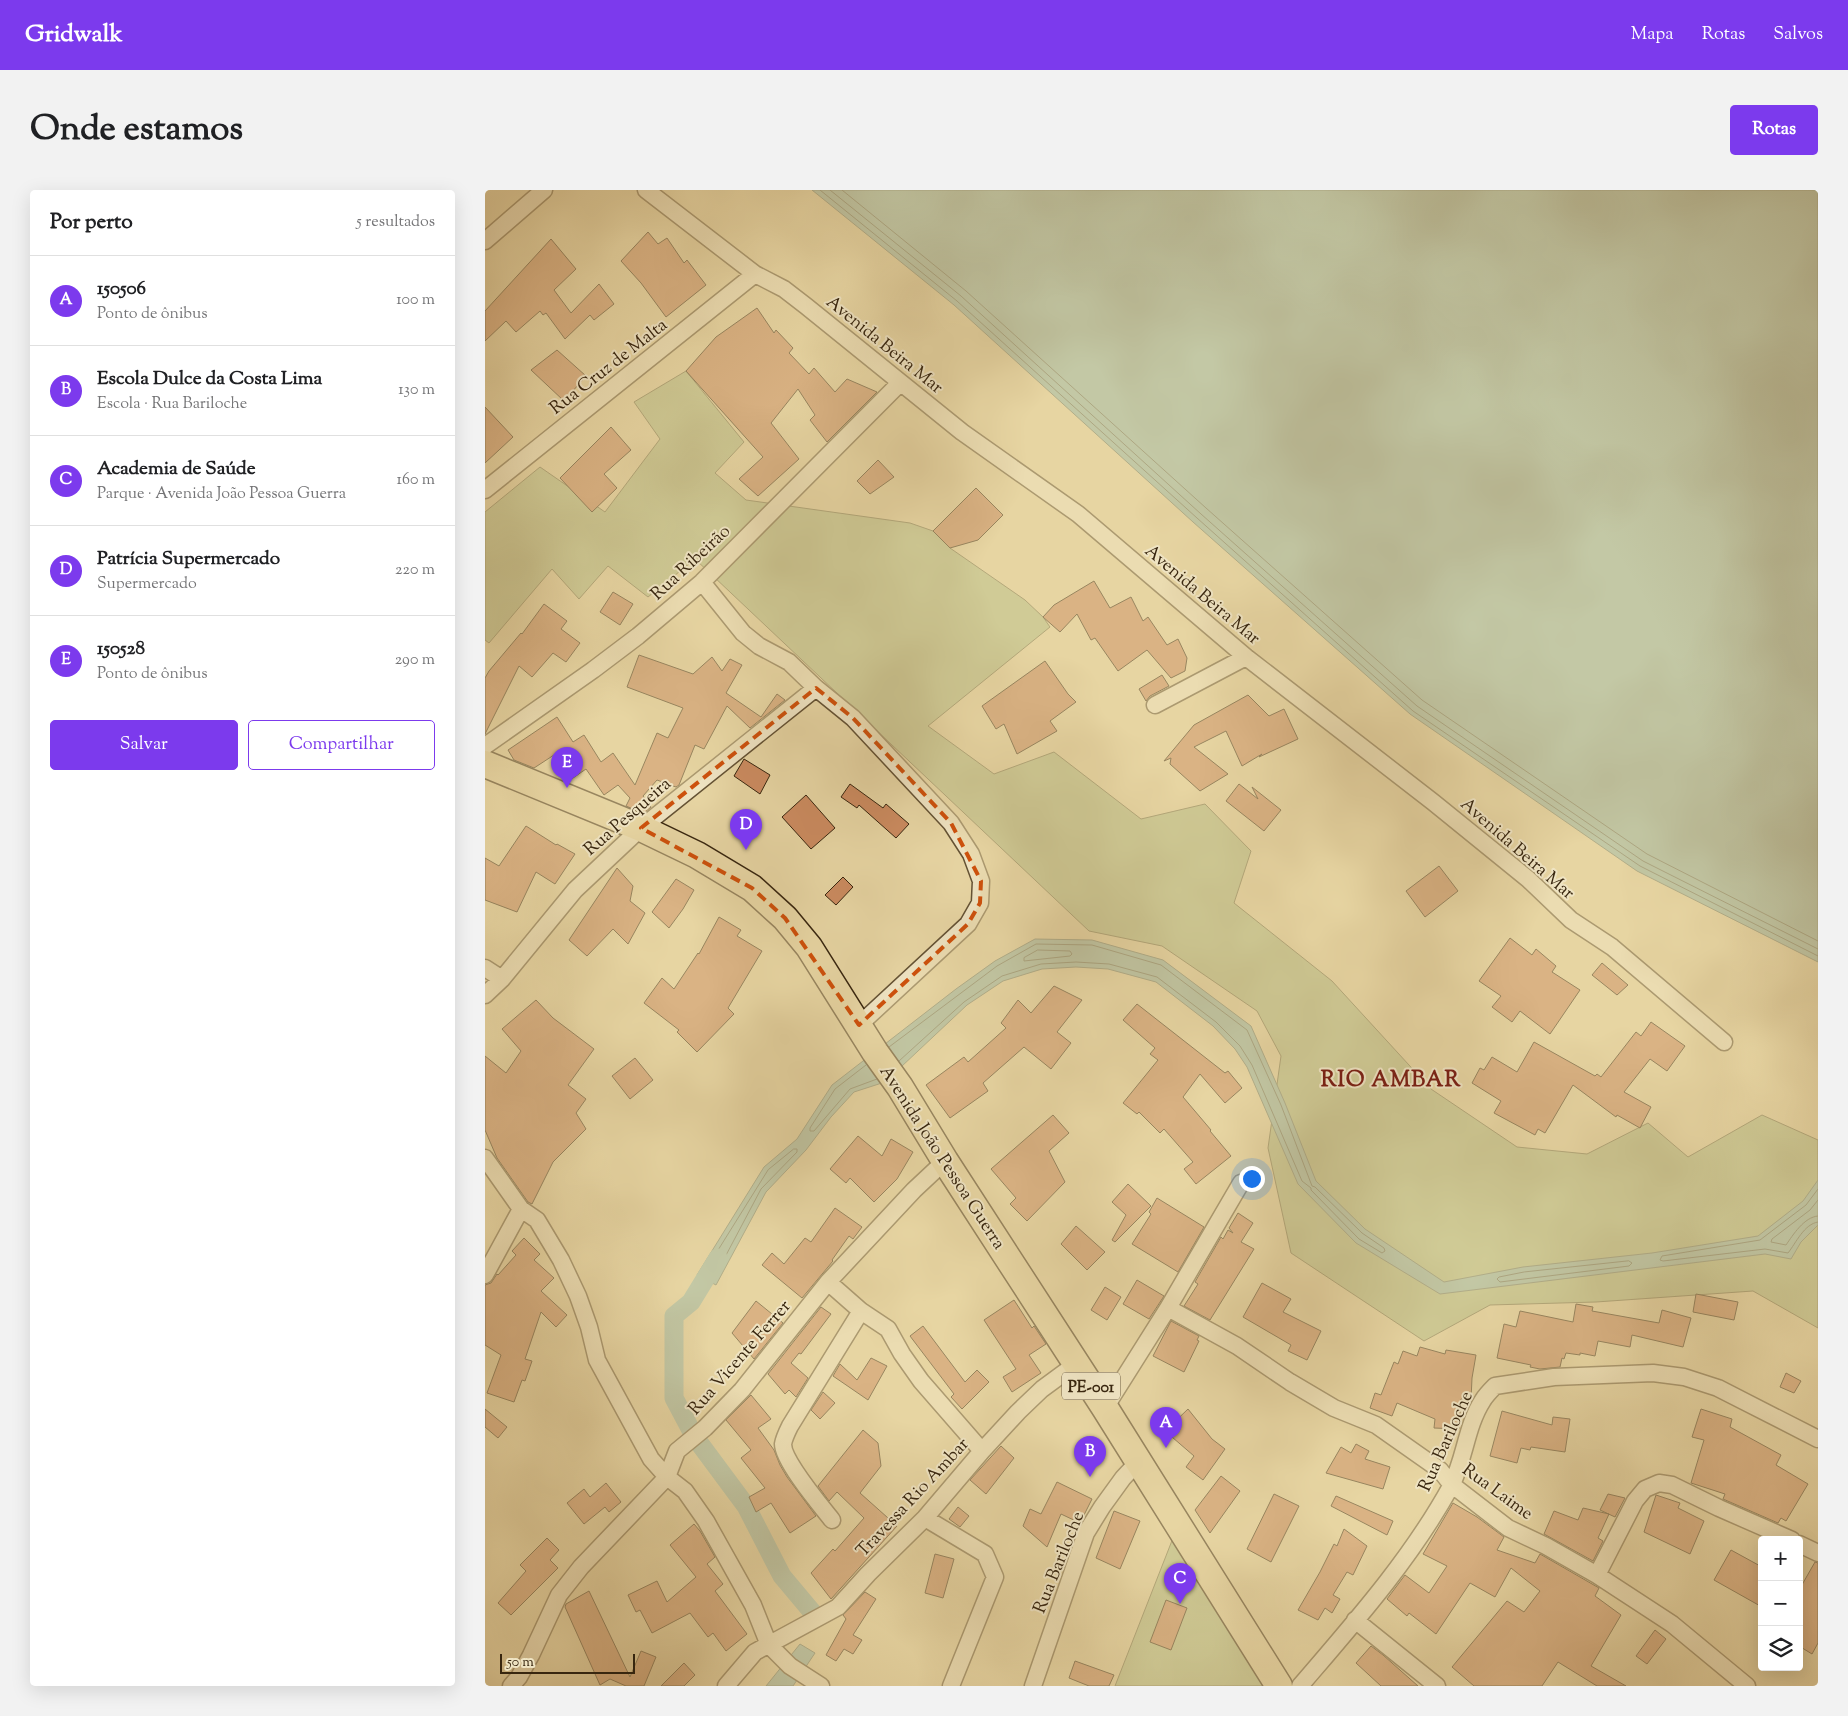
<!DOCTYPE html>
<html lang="pt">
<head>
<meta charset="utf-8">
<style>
	:root { --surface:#fff; --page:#f2f2f2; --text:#202124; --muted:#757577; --line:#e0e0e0; --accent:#7c3aed }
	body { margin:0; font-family:"Sorts Mill Goudy",serif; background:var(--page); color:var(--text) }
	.controls { position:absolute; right:15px; bottom:15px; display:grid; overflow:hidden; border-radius:5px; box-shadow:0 5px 20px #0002 }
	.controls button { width:45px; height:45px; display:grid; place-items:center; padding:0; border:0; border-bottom:1px solid var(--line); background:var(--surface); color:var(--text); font:25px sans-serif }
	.scale { position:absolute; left:15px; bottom:12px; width:135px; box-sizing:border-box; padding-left:5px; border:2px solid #38260f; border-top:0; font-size:14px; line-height:18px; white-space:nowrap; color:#38260f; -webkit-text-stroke:4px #efe4c3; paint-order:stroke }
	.you { position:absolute; left:766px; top:988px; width:18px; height:18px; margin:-12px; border:4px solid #fff; border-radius:50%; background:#1a73e8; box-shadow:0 0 0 8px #1a73e833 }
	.badge { display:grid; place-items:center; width:32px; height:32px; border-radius:50%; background:var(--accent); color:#fff; font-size:16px; font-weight:700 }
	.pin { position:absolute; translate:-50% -41px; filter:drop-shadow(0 1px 2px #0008) }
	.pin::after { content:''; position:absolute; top:26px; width:18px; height:15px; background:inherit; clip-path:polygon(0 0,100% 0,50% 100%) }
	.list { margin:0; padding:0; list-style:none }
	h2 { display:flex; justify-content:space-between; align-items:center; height:65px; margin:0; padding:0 20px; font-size:21px }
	h2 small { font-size:16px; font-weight:400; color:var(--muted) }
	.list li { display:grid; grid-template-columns:32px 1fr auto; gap:15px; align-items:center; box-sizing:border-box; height:90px; padding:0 20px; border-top:1px solid var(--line) }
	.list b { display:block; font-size:19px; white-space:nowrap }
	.list p { margin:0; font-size:16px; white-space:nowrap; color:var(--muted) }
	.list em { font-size:16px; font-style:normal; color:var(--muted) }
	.actions { display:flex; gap:10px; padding:15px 20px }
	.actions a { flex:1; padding:11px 0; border:1px solid var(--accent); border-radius:5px; text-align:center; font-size:18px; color:var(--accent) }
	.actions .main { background:var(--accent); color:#fff }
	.icon { flex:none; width:28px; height:28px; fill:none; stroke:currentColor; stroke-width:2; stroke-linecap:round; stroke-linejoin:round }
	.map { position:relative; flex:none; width:1333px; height:1496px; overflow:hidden; border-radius:5px }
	header { display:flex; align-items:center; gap:30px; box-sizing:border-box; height:70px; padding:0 25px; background:var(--accent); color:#fff }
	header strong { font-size:24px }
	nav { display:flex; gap:28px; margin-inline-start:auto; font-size:18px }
	.intro { display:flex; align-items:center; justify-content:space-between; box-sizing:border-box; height:120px; padding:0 30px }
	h1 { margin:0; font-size:35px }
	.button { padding:12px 22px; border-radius:5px; background:var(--accent); color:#fff; font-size:18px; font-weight:700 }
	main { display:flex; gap:30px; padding:0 30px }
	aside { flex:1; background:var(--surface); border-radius:5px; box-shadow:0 5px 20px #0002 }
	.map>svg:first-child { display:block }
	.green { fill:#b3be87; stroke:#76724b }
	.water { fill:#97b8a8; stroke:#717e6b }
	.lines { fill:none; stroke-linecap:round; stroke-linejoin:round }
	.shore { stroke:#686f5c; stroke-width:1 }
	.canal { stroke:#97b8a8; stroke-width:19 }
	.building { fill:#cb8b60; stroke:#38260f }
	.minor-casing { stroke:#645234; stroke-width:19 }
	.primary-casing { stroke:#38260f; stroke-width:29 }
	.minor { stroke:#efe4c3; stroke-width:16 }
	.primary { stroke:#e7d5a3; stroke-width:26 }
	.marked { fill:none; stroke:#ce510c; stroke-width:4; stroke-dasharray:10 6; stroke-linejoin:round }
	.labels { text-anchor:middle; stroke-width:4; stroke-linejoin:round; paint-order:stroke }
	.shield { fill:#efe4c3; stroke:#6f5f45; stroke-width:1 }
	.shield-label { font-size:16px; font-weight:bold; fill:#38260f }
	.street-label { font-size:18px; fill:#38260f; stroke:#efe4c3 }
	.district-label { font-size:22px; font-weight:bold; letter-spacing:1px; fill:#7a1f14; stroke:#efe4c3 }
</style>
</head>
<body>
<header>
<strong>Gridwalk</strong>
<nav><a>Mapa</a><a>Rotas</a><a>Salvos</a></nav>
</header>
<div class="intro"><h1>Onde estamos</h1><a class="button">Rotas</a></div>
<main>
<aside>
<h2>Por perto<small>5 resultados</small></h2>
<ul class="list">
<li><span class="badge">A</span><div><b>150506</b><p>Ponto de ônibus</p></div><em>100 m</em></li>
<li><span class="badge">B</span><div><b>Escola Dulce da Costa Lima</b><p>Escola · Rua Bariloche</p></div><em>130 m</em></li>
<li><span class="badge">C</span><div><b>Academia de Saúde</b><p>Parque · Avenida João Pessoa Guerra</p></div><em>160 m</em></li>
<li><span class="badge">D</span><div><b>Patrícia Supermercado</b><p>Supermercado</p></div><em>220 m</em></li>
<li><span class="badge">E</span><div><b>150528</b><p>Ponto de ônibus</p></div><em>290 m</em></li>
</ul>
<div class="actions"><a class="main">Salvar</a><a>Compartilhar</a></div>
</aside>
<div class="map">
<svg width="1333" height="1496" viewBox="0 0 1333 1496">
	<rect width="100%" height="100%" fill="#e7d5a3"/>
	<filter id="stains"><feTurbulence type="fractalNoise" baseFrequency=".004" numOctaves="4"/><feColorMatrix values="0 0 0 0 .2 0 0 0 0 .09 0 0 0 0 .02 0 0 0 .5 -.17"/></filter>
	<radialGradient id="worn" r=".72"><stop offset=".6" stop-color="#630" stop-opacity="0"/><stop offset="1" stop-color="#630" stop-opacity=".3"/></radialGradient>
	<path class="green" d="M201 181 259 252 230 283 261 310 425 333 448 341 465 358 540 410 558 427 565 437 443 536 509 584 569 562 656 629 720 614 766 661 749 713 847 791 946 899 1032 957 1102 964 1163 933 1203 967 1277 925 1333 950V1138L1268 1101 1111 1112 1005 1115 939 1151 806 1063 783 958 796 866 772 821 677 756 604 741 210 369 163 407 123 376 94 409 67 379 4 453 0 450V322L55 277 120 322 175 249 149 212Z
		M688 1348 779 1496H630Z"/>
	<path class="water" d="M327 0H1333V772L1152 681 925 524 708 332 469 115Z
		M550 749 607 750 678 770 766 836 800 913 831 991 880 1039 959 1092 1038 1077 1167 1063 1273 1046 1318 1011 1333 990V1035L1316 1052 1306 1069 1280 1064 955 1104 871 1053 813 994 762 877 750 859 728 836 671 792 623 779 591 777 557 779 518 791 482 815 400 892 369 902 346 927 321 960 281 1002 231 1095 212 1085 279 977 312 949 347 895 471 799 510 771Z
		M315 1454 330 1463 308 1496H281Z"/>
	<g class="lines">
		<path class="shore" d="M335 0 472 111 712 328 928 521 1155 676 1333 766
			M345 0 476 106 716 324 932 516 1158 671 1333 759
			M357 0 481 101 721 318 937 510 1162 664 1333 751
			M553 760 585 761 587 764 585 766 539 771V768Z
			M404 857 512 776 551 754 607 755 676 775 762 840 796 915 827 996 830 997 877 1043 899 1058 900 1061 897 1063 874 1049 826 1000V998L817 991 767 875 755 856 731 832 672 787 624 774 591 772 556 774 517 786 479 812 414 871
			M381 875 350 899 325 938V941H329L365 899 392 889
			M309 959H312V962L276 999 230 1086 227 1087 221 1084 220 1081 283 980Z
			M1333 999 1321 1015 1275 1050 1177 1066 1175 1070 1178 1071 1280 1059 1303 1063C1311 1053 1319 1034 1333 1032
			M1333 1010 1325 1020 1287 1049 1286 1052 1301 1055C1308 1045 1319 1027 1333 1026
			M1144 1071 1147 1073 1144 1076 1015 1092 1012 1089 1014 1087 1039 1082Z"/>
		<path class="canal" d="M207 1242 189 1208V1126L206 1112 233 1068
			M215 1254 261 1316 297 1386 328 1423"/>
	</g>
	<path class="building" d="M163 42 173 54 182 48 199 73 202 70 221 95 181 127 156 93 136 71Z
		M66 49 91 79 69 100 86 123 114 94 129 114 109 130 105 125 80 149 61 123 58 125 55 121 31 142 21 131 0 151V121Z
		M272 118 289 143 291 140 308 158 304 163 324 184 329 178 350 202 362 189 392 202 342 252 325 230 330 225 313 199 286 233 314 269 273 306 254 289 278 267 201 181 231 147Z
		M72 160 101 186 79 211 46 180Z
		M0 217 28 247 0 273Z
		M126 237 146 260 119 284 132 298 107 322 75 288Z
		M393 270 409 287 385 304 372 291Z
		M491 298 518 325 493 350 465 358 448 341Z
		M609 391 625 418 646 407 658 431 663 427 682 455 693 449 702 468 700 481 686 488 662 460 633 481 610 448 606 450 592 424 575 442 558 427 569 415Z
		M128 402 148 414 135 435 115 422Z
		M59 414 82 431 76 439 95 453 81 472 68 463 47 487 34 476 0 544V488L4 481 36 443 37 444Z
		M154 465 208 484 227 467 237 481 245 469 257 475 241 503 276 527 292 504 300 510 265 538 242 516 219 559 210 555 194 595 191 597 172 590 158 606 166 617 159 623 151 615 148 619 141 616 145 608 133 595 119 605 101 579 85 590 69 565 49 578 29 570 23 560 72 527 88 552 99 545 116 572 128 563 150 595 172 543 183 548 198 518 142 497Z
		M560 471 583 504 591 512 565 531 572 541 532 564 519 534 511 539 497 516Z
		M677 485 684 496 665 506 661 511 654 499Z
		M763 505 784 526 799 519 813 549 774 567 777 564 757 576 741 541 709 557 743 584 715 601 685 574 686 568 679 571 709 535Z
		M259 569 285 585 275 604 249 586Z
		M365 594 398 618 401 614 424 634 411 648 374 615 372 618 356 607Z
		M754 594 773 609 767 597 796 620 779 641 741 611Z
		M321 605 350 638 326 659 297 627Z
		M41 636 71 655 72 654 90 664 70 694 51 682 32 722 0 710V668L14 676Z
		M954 676 973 701 940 727 921 701Z
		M132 678 148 696 145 711 160 723 143 754 128 739 102 766 84 750Z
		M358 687 368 697 351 715 340 705Z
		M191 689 209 700 198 719 184 738 167 722Z
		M234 727 256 740 252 746 277 761 243 818 249 824 212 862 192 842 194 840 159 813 177 788 189 799 213 763 214 764Z
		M1025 748 1047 765 1051 759 1071 776 1067 782 1095 800 1065 844 1035 821 1027 832 1007 817 1016 806 994 791Z
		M1117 773 1143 795 1132 805 1107 785Z
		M569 796 597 810 572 842 586 853 566 879 539 857 498 893 503 901 465 928 441 895 479 867 483 872 521 838 516 833 533 810 546 823Z
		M51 810 68 828 109 859 83 895 101 909 91 923 101 939 68 972 47 1014 43 1012 12 968 0 940V866L21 883 36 861 17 839Z
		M652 814 740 883 743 881 757 898 740 913 715 884 698 907 726 940 725 941 746 966 711 994 699 979 708 972 679 939 675 943 654 922 652 924 638 913 673 870 665 864 670 858 638 830Z
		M1166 832 1200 856 1182 881 1165 869 1139 902 1166 917 1155 938 1132 925 1131 927 1088 895 1060 943 1053 939 1050 945 1009 923 1016 911 987 893 995 878 999 880 1007 867 1032 882 1049 852 1110 886 1112 884 1116 887 1151 842 1156 846Z
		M150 868 168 890 145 909 127 886Z
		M568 925 584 943 564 961 580 992 542 1031 525 1014 531 1008 506 979Z
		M373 946 397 966 406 949 428 962 412 989 389 1012 365 988 361 993 345 979Z
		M643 994 666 1016 630 1052 627 1050 641 1025 627 1012Z
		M672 1008 719 1037 693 1082 647 1054 666 1024 664 1022Z
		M350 1018 377 1037 368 1049 364 1046 347 1070 348 1071 317 1108 277 1075 287 1063 299 1074 320 1048 326 1052Z
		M753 1023 768 1033 756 1052 769 1059 725 1130 699 1116 713 1094 710 1092 736 1047 738 1049 743 1040 748 1043 744 1038Z
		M591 1036 620 1062 602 1080 576 1054Z
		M39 1048 55 1064 49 1070 69 1088 56 1101 82 1125 71 1137 56 1122 40 1169 47 1171 40 1191 37 1190 29 1212 2 1203 16 1165 0 1155V1095L6 1093 12 1084 13 1085 31 1065 27 1061Z
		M652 1090 679 1106 664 1129 638 1114Z
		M777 1093 806 1109 798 1122 836 1141 822 1170 803 1161 806 1155 758 1127Z
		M620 1097 636 1107 622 1130 606 1120Z
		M1211 1104 1253 1112 1249 1130 1208 1122Z
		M529 1110 547 1138 549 1136 561 1154 544 1165 556 1183 527 1202 518 1187 531 1179 499 1130Z
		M271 1111 298 1133 269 1169 247 1143Z
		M1091 1114 1108 1117 1107 1121 1174 1133 1177 1120 1206 1128 1198 1157 1147 1145 1145 1157 1113 1151 1110 1166 1095 1163V1165L1081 1163 1079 1169 1077 1168 1075 1177 1055 1179 1045 1177 1046 1175 1012 1168 1019 1134 1031 1137 1035 1121 1088 1132Z
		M336 1117 346 1124 316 1164 314 1163 306 1173 323 1188 311 1207 304 1200 300 1204 283 1184Z
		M686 1131 714 1146 712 1150 714 1151 699 1182 668 1166Z
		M438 1136 480 1192 492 1180 504 1192 477 1219 466 1207 469 1204 425 1146Z
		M935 1157 960 1164 961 1160 991 1165 987 1188 986 1210 976 1209 974 1239 949 1238 950 1229 912 1213 907 1226 885 1218 890 1203 896 1205 909 1172 913 1174 918 1161 932 1166Z
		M386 1168 402 1176 383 1210 348 1186 355 1174 372 1190Z
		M1301 1183 1316 1191 1309 1203 1295 1197Z
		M338 1202 350 1213 335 1229 326 1220Z
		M266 1205 286 1229 273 1238 289 1260 295 1275 302 1287 331 1326 305 1343 286 1313 271 1322 264 1307 280 1298 256 1268 266 1260 241 1230Z
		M0 1219 22 1237 13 1248 0 1237Z
		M703 1219 727 1249 740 1259 718 1290 701 1277 709 1266 680 1241Z
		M1216 1219 1247 1229 1245 1237 1296 1265 1291 1275 1323 1294 1301 1331 1296 1328 1293 1333 1238 1309 1240 1304 1206 1293 1219 1250 1207 1247Z
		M1017 1221 1067 1235 1068 1227 1085 1229 1080 1262 1046 1257 1045 1260 1036 1258 1032 1273 1005 1266Z
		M378 1240 393 1253 396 1276 375 1303 412 1336 346 1409 326 1383 348 1359 350 1361 379 1328 352 1302 344 1311 333 1296Z
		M871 1254 884 1261 880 1269 905 1277 898 1299 841 1283 856 1257 866 1263Z
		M516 1256 529 1268 501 1304 485 1290Z
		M736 1286 755 1301 725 1343 710 1320Z
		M572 1292 607 1309 595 1333 576 1324 562 1357 538 1336 545 1319 556 1324Z
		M121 1293 136 1312 124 1322 120 1317 99 1334 82 1313 99 1299 105 1307Z
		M789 1304 814 1316 786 1372 762 1359Z
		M1123 1304 1140 1308 1130 1327 1115 1320Z
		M1171 1305 1195 1313 1193 1318 1219 1331 1205 1364 1159 1342Z
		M851 1306 908 1331 902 1345 846 1316Z
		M968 1313 992 1327 1019 1347 1012 1360 1050 1373 1055 1364 1114 1398 1110 1406 1136 1425 1106 1476 1141 1496H1112L1073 1472 1057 1496H989L967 1477 1022 1411 1039 1422 1055 1401 1026 1378 1010 1407 985 1393 951 1444 924 1423 922 1426 902 1409 920 1385 944 1403 962 1376 938 1364Z
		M473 1317 484 1326 475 1337 464 1329Z
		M1098 1318 1124 1324 1113 1348 1118 1351 1108 1371 1059 1344 1069 1321 1093 1330Z
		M629 1321 655 1331 635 1379 611 1368Z
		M209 1334 215 1341 230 1367 222 1374 238 1394 230 1401 262 1444 241 1461 228 1443 223 1447 205 1423 167 1443 155 1420 151 1422 143 1405 172 1391 182 1412 211 1387 185 1355Z
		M859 1339 882 1356 868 1385 862 1382 848 1405 855 1409 847 1423 840 1418 833 1430 813 1420 835 1382 849 1354 852 1356Z
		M62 1348 74 1360 65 1370 73 1378 26 1425 13 1413 41 1381 35 1375Z
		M1246 1360 1277 1377V1417L1229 1390Z
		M450 1364 469 1369 458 1408 440 1403Z
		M1330 1372 1333 1373V1453L1327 1464 1314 1456V1400Z
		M104 1401 145 1487 156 1461 171 1467 159 1496H141L125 1489 115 1495 80 1417 81 1414Z
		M380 1402 391 1409 368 1445 377 1450 368 1464 359 1459 351 1471 341 1465 361 1429 358 1425Z
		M681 1410 702 1418 686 1460 665 1452Z
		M1170 1440 1181 1449 1162 1474 1151 1466Z
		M886 1456 898 1465 933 1496H896L871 1473Z
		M590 1471 629 1485 624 1496H604L584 1488Z
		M199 1473 210 1485 199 1496H176Z"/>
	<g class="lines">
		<defs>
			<path id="minor" d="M161 0 270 84 299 99 321 116 477 242 593 324 761 467 948 612 1043 689 1086 730 1127 757 1239 852
				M0 51 59 0
				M0 300 270 84
				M217 392 258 443 274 456 304 472 331 498 368 528 466 633 486 664 496 691 495 713 483 734 374 835
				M670 515 761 467
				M0 556 108 480 153 446 217 392 415 193
				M0 778 17 789
				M0 805 17 789 90 700 156 638 331 498
				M0 968 36 1019 52 1030 76 1070 93 1106 104 1137 112 1170 166 1269 182 1287 200 1301 221 1331 268 1415 284 1455 305 1476 336 1496
				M0 1085 36 1019
				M343 1092 376 1121 403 1139 417 1164 436 1191 497 1261
				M683 1118 752 1156 805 1192 849 1218 891 1235 955 1280 966 1294 1023 1338 1061 1356 1112 1385 1187 1434 1262 1496
				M620 1218 683 1118 756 993
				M440 1328 500 1364 510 1387 466 1496
				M347 1330C336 1316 298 1271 298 1254 299 1248 302 1242 305 1236L376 1121
				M1314 1354 1333 1363
				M1112 1385 1150 1311 1160 1299 1174 1293 1187 1295 1234 1318 1307 1350
				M870 1430 952 1496
				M26 1496 34 1487 46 1465 74 1405 96 1377 182 1287 192 1261 220 1238 257 1200 343 1092 429 1000 460 971
				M241 1496 270 1462 353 1417 383 1384 440 1328 497 1261 533 1222 557 1199 591 1174
				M548 1496 601 1343 617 1317 638 1288 653 1272
				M815 1496C869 1433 926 1369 966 1296 980 1269 981 1236 998 1210 1001 1205 1006 1200 1010 1196L1069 1187 1168 1183 1199 1187 1233 1198 1333 1249"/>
			<path id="primary" d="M0 574 156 638 212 665 267 698 300 728 324 757 390 862 415 897 460 971 620 1218 794 1496"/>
		</defs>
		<use href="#minor" class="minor-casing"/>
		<use href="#primary" class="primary-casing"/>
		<use href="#minor" class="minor"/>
		<use href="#primary" class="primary"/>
	</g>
	<path d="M0 0H1333V1496H0ZM331 498 368 528 466 633 496 691 495 713 483 734 374 835 300 728 267 698 156 638Z" fill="#e7d5a3" fill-opacity=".55" fill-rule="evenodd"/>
	<path class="marked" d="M331 498 368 528 466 633 496 691 495 713 483 734 374 835 300 728 267 698 156 638Z"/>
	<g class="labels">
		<rect class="shield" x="577" y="1182.5" width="58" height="27" rx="4"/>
		<g class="shield-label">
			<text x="606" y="1202">PE-001</text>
		</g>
		<g class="street-label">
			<text transform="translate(400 154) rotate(39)" y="6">Avenida Beira Mar</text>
			<text transform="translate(123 176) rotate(-38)" y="6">Rua Cruz de Malta</text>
			<text transform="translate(205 372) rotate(-43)" y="6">Rua Ribeirão</text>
			<text transform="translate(718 404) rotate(40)" y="6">Avenida Beira Mar</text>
			<text transform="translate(142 626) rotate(-41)" y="6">Rua Pesqueira</text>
			<text transform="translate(1033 658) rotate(41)" y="6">Avenida Beira Mar</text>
			<text transform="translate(458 967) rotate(57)" y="6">Avenida João Pessoa Guerra</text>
			<text transform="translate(254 1167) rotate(-49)" y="6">Rua Vicente Ferrer</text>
			<text transform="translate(960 1251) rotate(-66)" y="6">Rua Bariloche</text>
			<text transform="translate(1013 1301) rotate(36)" y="6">Rua Laime</text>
			<text transform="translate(427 1307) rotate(-47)" y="6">Travessa Rio Ambar</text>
			<text transform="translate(573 1372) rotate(-68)" y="6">Rua Bariloche</text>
		</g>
		<g class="district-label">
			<text x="906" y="896">RIO AMBAR</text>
		</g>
	</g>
	<rect width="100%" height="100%" filter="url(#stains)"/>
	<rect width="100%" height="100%" fill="url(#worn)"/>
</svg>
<div class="controls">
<button>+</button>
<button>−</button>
<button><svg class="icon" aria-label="layers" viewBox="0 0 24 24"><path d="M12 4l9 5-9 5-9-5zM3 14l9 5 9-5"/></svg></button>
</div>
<div class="scale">50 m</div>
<div class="you"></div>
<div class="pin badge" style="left:681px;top:1258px">A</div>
<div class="pin badge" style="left:605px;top:1287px">B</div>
<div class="pin badge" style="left:695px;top:1414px">C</div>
<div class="pin badge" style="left:261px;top:660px">D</div>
<div class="pin badge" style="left:82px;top:598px">E</div>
</div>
</main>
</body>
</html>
